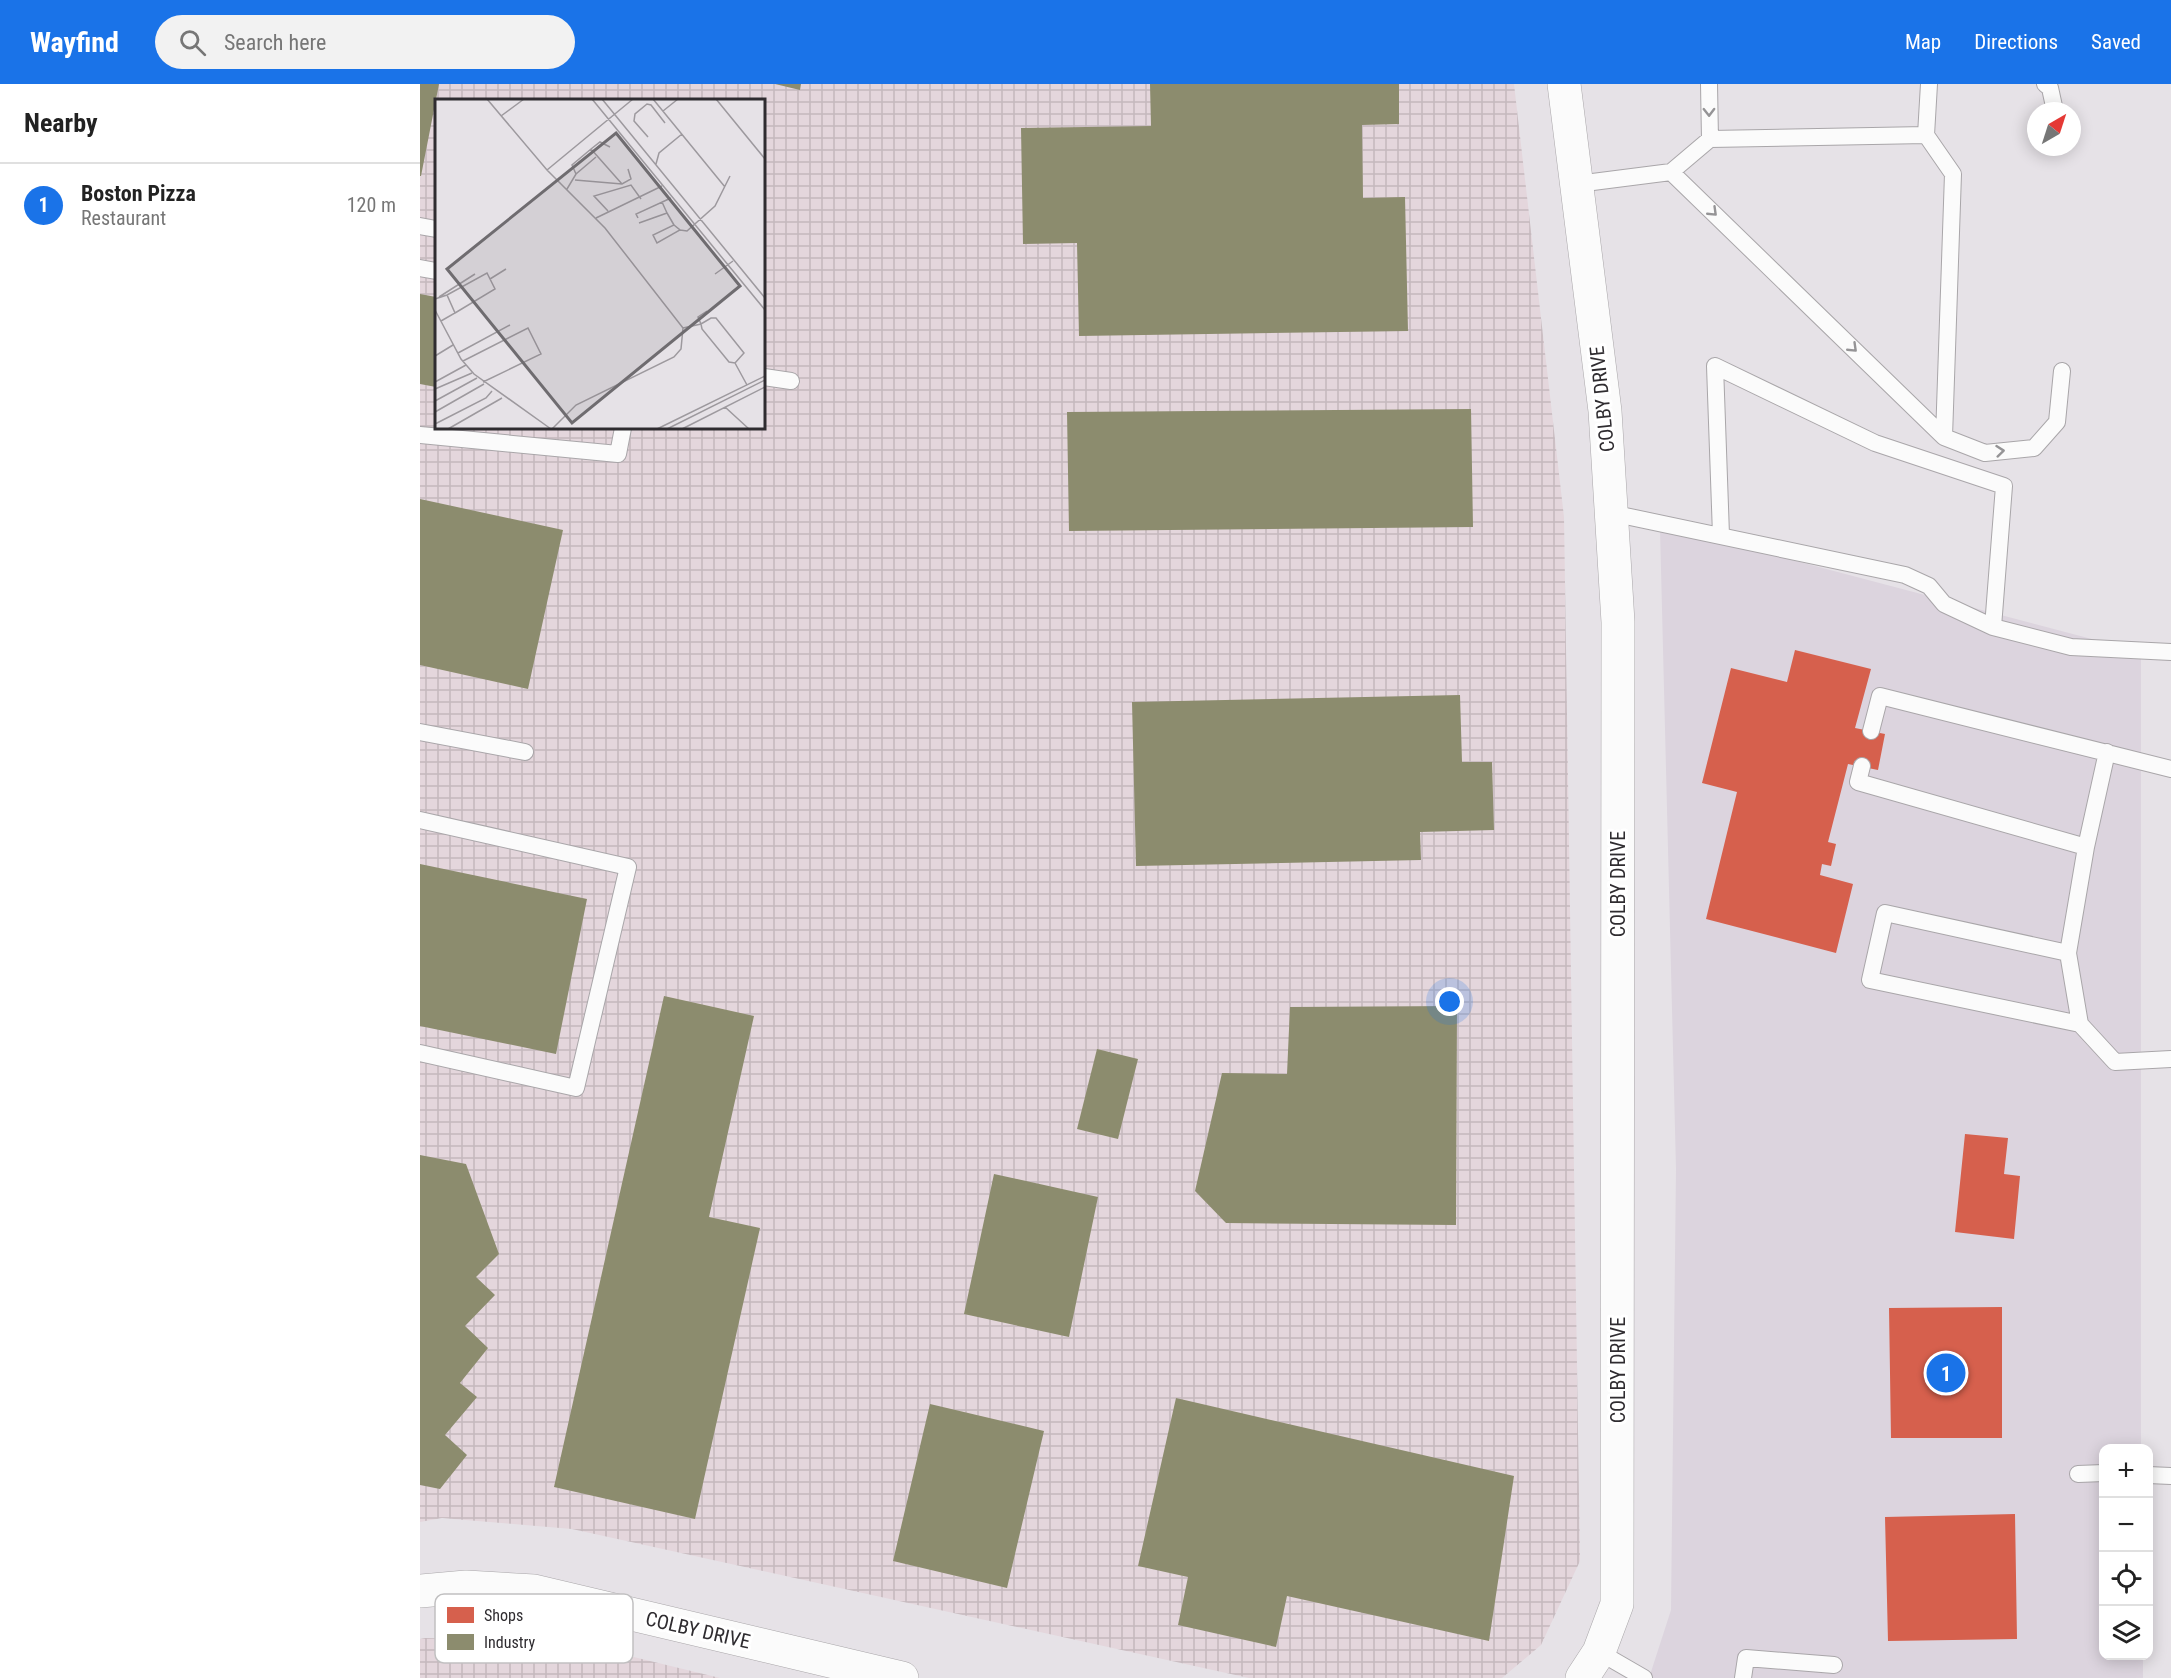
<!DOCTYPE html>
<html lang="en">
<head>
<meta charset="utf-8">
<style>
	:root { --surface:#fff; --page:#f2f2f2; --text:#222; --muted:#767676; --line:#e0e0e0; --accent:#1a73e8 }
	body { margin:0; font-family:"Roboto Condensed",sans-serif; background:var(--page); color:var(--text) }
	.controls { position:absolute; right:18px; bottom:18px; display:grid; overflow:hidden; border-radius:12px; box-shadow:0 3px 15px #0003 }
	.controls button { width:54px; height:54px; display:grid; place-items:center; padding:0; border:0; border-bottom:2px solid var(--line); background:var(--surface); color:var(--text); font:30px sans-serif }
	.compass { position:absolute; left:1607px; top:18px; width:54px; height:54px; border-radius:50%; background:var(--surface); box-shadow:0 3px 15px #0003; rotate:39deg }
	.you { position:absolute; left:1030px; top:918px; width:21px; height:21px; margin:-15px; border:4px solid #fff; border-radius:50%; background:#1a73e8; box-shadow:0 0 0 9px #1a73e833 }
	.badge { display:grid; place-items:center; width:39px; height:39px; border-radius:50%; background:var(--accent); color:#fff; font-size:20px; font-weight:700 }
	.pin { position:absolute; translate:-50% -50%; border:3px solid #fff; box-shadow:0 2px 6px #0006 }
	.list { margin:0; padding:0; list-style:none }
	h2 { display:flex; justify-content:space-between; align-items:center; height:78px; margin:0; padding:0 24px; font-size:26px }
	h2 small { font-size:20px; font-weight:400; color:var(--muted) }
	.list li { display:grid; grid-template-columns:39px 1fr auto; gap:18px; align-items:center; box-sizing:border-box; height:84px; padding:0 24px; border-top:2px solid var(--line) }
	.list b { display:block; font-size:22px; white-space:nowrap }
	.list p { margin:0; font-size:20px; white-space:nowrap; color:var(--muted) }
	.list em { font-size:20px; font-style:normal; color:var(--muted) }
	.icon { flex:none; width:33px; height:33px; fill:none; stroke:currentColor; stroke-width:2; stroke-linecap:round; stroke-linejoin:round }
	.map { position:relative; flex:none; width:1751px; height:1594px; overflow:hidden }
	header { display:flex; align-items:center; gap:36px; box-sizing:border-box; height:84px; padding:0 30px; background:var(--accent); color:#fff }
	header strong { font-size:28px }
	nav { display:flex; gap:33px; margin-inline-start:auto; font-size:21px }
	.search { width:420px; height:54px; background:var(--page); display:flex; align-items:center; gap:15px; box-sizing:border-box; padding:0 21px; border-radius:33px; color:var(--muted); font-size:22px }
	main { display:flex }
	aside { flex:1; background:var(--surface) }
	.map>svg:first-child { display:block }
	.built { fill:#dcd4de }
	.industrial { fill:url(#industrial-grid); fill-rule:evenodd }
	.shops { fill:#d6604d }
	.industry { fill:#8c8c6e }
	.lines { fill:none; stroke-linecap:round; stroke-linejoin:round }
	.lane-casing { stroke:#a9a6a9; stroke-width:18 }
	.street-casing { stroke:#a9a6a9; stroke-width:34 }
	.lane { stroke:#fbfbfb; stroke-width:16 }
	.street { stroke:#fbfbfb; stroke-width:33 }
	.oneway { stroke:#959496 }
	.labels { text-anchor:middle; stroke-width:6; stroke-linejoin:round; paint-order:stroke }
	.street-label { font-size:20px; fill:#2f2c30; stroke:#fff }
	.inset-road { fill:none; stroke:#9d999e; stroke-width:1.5 }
	.view { fill:#6f6c70; fill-opacity:0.15; stroke:#6f6c70; stroke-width:3 }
	.inset-edge { fill:none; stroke:#2f2c30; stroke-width:3 }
	.key { fill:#fff; stroke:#c1c0c1; stroke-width:1.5 }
	.key-label { font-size:16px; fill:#2f2c30 }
</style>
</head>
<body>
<header>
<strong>Wayfind</strong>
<div class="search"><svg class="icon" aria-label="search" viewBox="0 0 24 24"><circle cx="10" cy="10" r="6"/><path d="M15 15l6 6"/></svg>Search here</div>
<nav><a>Map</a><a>Directions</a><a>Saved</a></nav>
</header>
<main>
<aside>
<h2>Nearby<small></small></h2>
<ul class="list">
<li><span class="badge">1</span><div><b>Boston Pizza</b><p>Restaurant</p></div><em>120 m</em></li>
</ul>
</aside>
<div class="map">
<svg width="1751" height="1594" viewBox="0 0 1751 1594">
	<defs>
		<pattern id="industrial-grid" width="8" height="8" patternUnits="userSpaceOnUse" patternTransform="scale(1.5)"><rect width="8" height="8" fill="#e4d6dc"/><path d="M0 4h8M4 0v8" fill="none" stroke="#c4b8bd"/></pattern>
	</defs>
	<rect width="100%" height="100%" fill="#e6e2e7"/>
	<path class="built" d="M1240 445 1308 459 1721 568V1364H1684V1572H1723V1594H1229L1251 1526 1256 1085Z"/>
	<path class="industrial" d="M0 0H1094L1144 433 1160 1477 1121 1561 1082 1594H829L152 1445 22 1434 0 1438ZM16 16H344V344H16Z
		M5 1554 148 1557 300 1594H0V1555Z"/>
	<path class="shops" d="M1375 566 1451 585 1435 644 1465 650 1458 686 1428 680 1408 758 1416 760 1411 782 1402 780 1400 791 1433 800 1416 869 1286 835 1317 708 1282 699 1311 584 1367 598Z
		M1545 1050 1588 1054 1584 1090 1600 1092 1594 1155 1535 1148Z
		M1582 1223V1354H1471L1469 1224Z
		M1595 1430 1597 1555 1468 1557 1465 1433Z"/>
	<path class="industry" d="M0 0H19L1 92H0Z
		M355 0H381L380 6Z
		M730 0H979V40L942 41 943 114 985 113 988 247 659 252 657 159 603 160 601 44 731 42Z
		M0 210 16 213V303L0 300Z
		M1051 325 1053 443 649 447 647 328Z
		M0 415 143 446 108 605 0 581Z
		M1040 611 1042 678H1072L1074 746 1000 748 1001 776 716 782 712 618Z
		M0 780 167 815 136 970 0 942Z
		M244 912 334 932 289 1133 340 1144 275 1435 134 1403Z
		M1037 922 1036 1141 806 1139 775 1107 802 989 867 990 870 923Z
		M677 965 718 975 698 1055 657 1045Z
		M0 1071 46 1080 79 1170 56 1193 75 1211 45 1242 68 1264 40 1299 57 1313 25 1351 47 1371 20 1405 0 1401Z
		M574 1090 678 1113 649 1253 544 1230Z
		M756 1314 1094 1392 1069 1557 867 1512 856 1563 758 1541 768 1493 718 1482Z
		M510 1320 624 1347 587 1504 473 1477Z"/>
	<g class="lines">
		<defs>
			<path id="lane" d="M1289 0 1290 55
				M1509 0 1506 51 1533 90 1524 353
				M1625 0 1630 4 1635 27
				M1251 88 1524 353 1565 369 1614 364 1637 338 1642 287
				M1157 100 1251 88 1290 55 1506 51
				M0 142 16 145
				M0 184 16 187
				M344 293 371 297
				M0 351 198 370 203 344
				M1191 429 1485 491 1509 502 1524 520 1573 543 1651 563 1751 568
				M1301 451 1295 282 1455 359 1584 402 1573 543
				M1451 647 1460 612 1751 685
				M0 648 105 668
				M1442 682 1438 698 1666 763 1687 668
				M0 736 208 783 156 1004 0 969
				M1648 869 1660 940 1450 896 1465 829 1648 869 1666 763
				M1660 940 1695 978 1751 975
				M1658 1390 1684 1389
				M1728 1391 1751 1392
				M1179 1568 1224 1594
				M1323 1594 1326 1574 1414 1581"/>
			<path id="street" d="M1144 0 1185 327 1198 538 1197 1520 1179 1568 1162 1594
				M0 1507 46 1503 114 1507 482 1594"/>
		</defs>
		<use href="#lane" class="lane-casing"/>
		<use href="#street" class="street-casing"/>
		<use href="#lane" class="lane"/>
		<use href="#street" class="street"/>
	</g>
	<defs><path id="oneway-chevron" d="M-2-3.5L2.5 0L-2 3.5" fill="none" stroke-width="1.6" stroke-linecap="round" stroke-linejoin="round" transform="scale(1.5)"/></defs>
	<g class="oneway">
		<use href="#oneway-chevron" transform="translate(1289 28) rotate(89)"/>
		<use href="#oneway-chevron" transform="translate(1293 128) rotate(44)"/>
		<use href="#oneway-chevron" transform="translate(1433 264) rotate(44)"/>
		<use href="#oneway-chevron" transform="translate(1580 367) rotate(-6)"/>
	</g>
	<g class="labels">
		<g class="street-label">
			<text transform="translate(1182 315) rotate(-96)" y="7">COLBY DRIVE</text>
			<text transform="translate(1198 800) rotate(-90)" y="7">COLBY DRIVE</text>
			<text transform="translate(1198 1286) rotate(-90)" y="7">COLBY DRIVE</text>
			<text transform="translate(278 1546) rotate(13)" y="7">COLBY DRIVE</text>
		</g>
	</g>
	<g transform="translate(15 15)">
		<rect width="330" height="330" fill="#e6e2e7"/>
		<path class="inset-road" d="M52 0 112 71 170 129 248 229 246 250 239 258 141 306 117 330M157 0 330 211M167 0 330 199M218 0 290 88M281 0 330 60M228 12 243 0M66 17 89 0M213 38 199 22 200 15 212 5 216 6 230 24M156 50 187 85M221 65 224 54 247 35M112 71 198 0M141 75 137 66 156 50 165 43 175 48M140 81 187 85 196 80 193 70M132 90 141 75 161 58M173 112 159 97 196 86 206 100M232 114 239 126 218 136 222 144 245 131 239 126M161 119 227 87M203 119 201 115 236 99M204 124 232 114 227 103M245 131 252 132 280 107 295 77M280 175 298 162M55 180 71 170M12 196 52 174 60 190 20 214M4 198 40 175M0 200 12 196 20 214 6 222M0 211 26 260 39 275 116 330M248 229 266 225 276 219H281L309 254 300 264 294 263 267 230 266 225 263 218 272 212M23 254 75 226M0 257 18 246M28 262 93 229 106 255 48 283M300 264 312 286M0 283 31 266M0 290 37 274M0 302 42 279M290 308 314 330M0 313 49 285M0 325 51 299 57 292M13 330 67 299M222 330 330 277M232 330 330 281M247 330 330 288"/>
		<path class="view" d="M181 34 305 187 137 324 12 170Z"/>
		<rect width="330" height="330" class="inset-edge"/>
	</g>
	<rect x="15" y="1510" width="198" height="69" rx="9" class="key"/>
	<rect x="27" y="1523" width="27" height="16" fill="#d6604d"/>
	<rect x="27" y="1550" width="27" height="16" fill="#8c8c6e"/>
	<g class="key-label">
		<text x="64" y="1537">Shops</text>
		<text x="64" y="1564">Industry</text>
	</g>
</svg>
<div class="controls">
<button>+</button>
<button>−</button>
<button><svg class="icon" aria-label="locate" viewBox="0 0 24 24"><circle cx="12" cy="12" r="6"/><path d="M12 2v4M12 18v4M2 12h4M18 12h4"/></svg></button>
<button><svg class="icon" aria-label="layers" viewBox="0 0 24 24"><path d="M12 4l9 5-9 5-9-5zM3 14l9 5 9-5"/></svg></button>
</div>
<svg class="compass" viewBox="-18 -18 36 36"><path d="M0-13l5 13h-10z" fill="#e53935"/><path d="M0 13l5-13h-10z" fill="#767676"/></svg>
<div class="you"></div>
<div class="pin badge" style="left:1526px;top:1289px">1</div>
</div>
</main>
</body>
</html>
